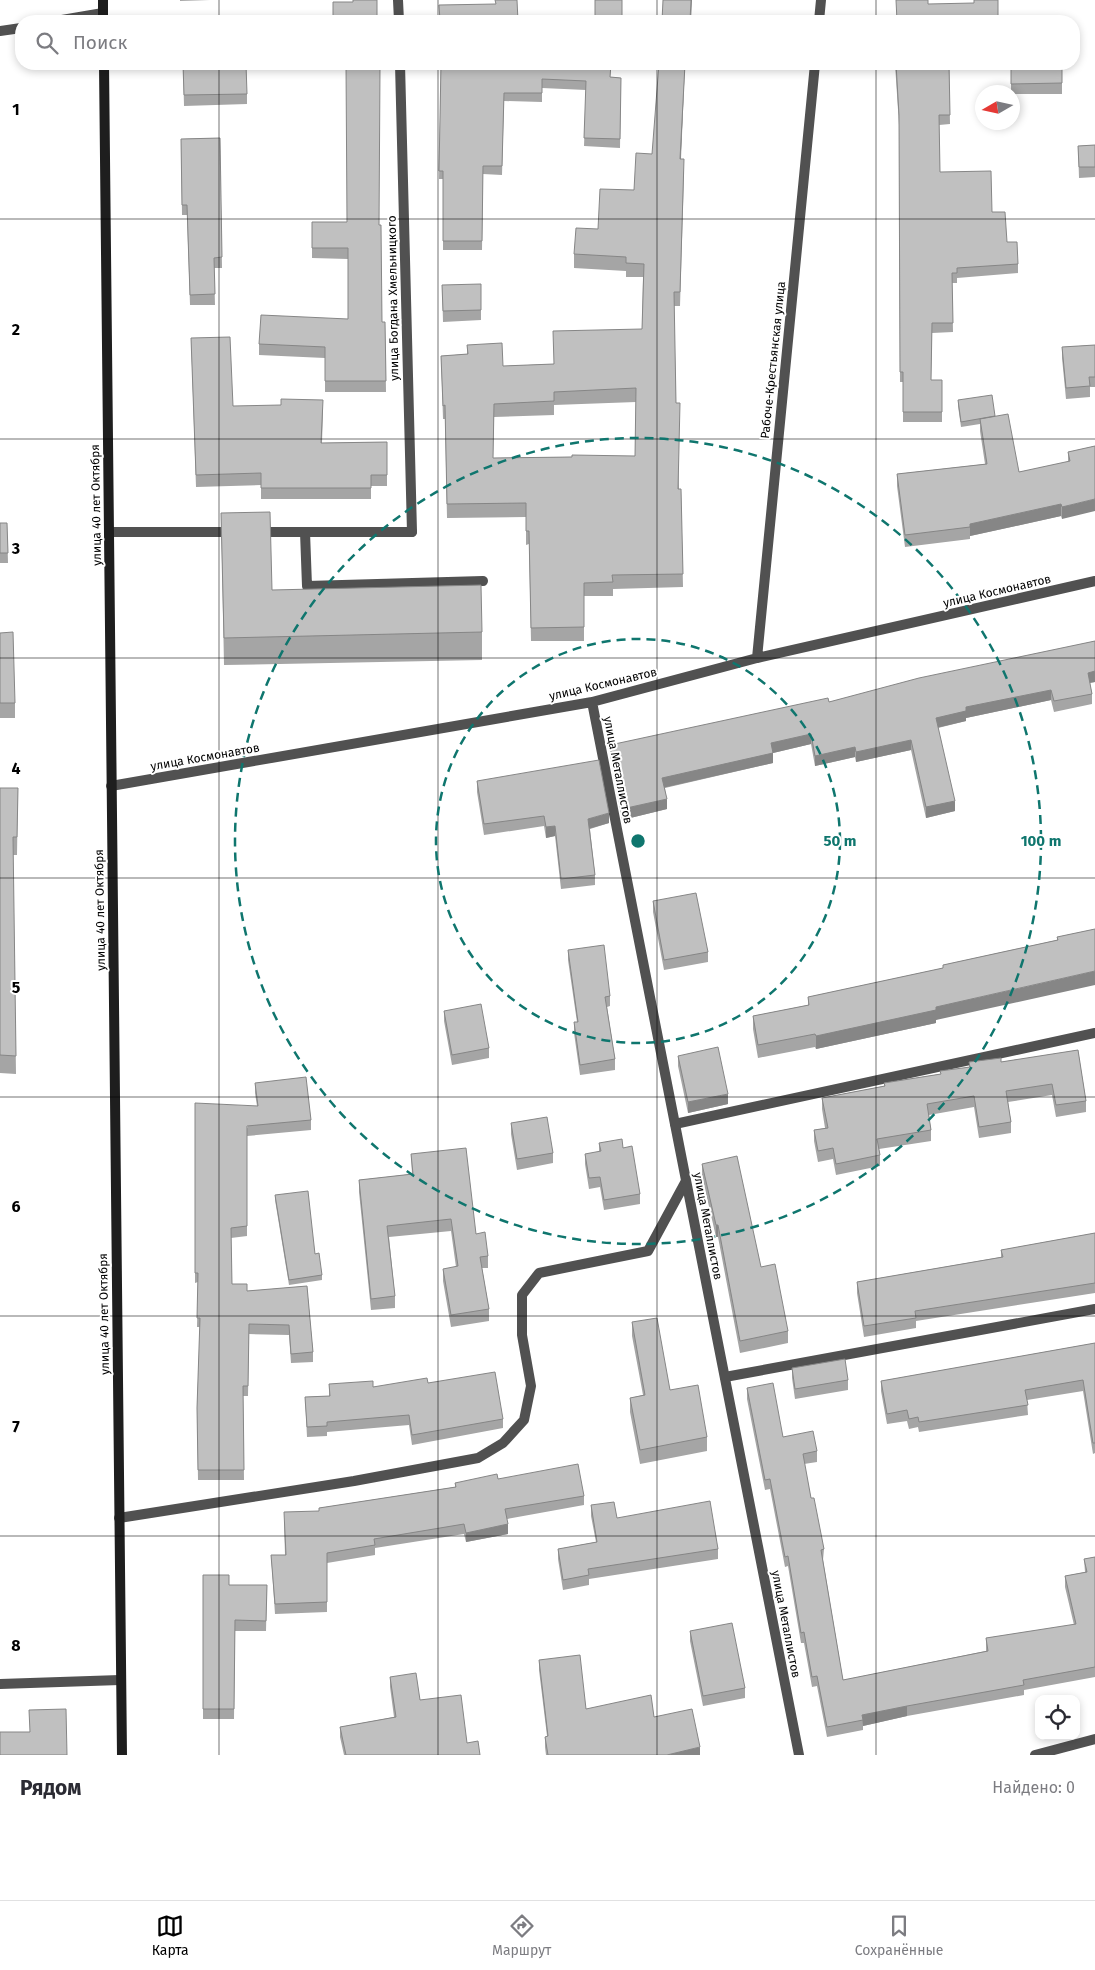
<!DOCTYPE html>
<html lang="ru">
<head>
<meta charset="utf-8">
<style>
	:root { --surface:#fff; --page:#f7f7f7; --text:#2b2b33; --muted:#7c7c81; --line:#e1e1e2; --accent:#000 }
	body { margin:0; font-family:"Fira Sans",sans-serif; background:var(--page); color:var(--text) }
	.controls { position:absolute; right:15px; bottom:15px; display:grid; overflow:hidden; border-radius:10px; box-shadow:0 2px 8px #0003 }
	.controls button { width:45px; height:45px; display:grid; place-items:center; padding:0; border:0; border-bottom:1px solid var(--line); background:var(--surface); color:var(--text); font:25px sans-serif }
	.compass { position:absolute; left:975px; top:85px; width:45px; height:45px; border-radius:50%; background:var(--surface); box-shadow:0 2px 8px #0003; rotate:261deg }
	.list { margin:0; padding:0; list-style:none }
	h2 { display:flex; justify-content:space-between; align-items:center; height:65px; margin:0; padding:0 20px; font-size:21px }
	h2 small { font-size:16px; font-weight:400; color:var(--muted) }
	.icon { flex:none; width:28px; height:28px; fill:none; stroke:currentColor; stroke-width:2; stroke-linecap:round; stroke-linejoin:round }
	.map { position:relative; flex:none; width:1095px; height:1755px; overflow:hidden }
	.search { position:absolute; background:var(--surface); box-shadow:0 2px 8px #0003; left:15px; right:15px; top:15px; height:55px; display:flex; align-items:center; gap:12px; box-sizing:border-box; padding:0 18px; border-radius:20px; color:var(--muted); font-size:19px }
	.sheet { height:145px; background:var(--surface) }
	nav { display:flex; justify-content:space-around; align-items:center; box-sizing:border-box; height:70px; border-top:1px solid var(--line); background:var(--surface); font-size:14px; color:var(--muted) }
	nav a { display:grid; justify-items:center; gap:2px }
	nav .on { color:var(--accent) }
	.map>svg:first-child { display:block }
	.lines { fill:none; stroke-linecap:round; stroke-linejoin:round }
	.lane { stroke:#515151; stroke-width:10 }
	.street { stroke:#515151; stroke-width:10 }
	.secondary { stroke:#1e1e1e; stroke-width:10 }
	.wall { fill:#a5a5a5; fill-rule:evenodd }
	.shaded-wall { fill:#868686 }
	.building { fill:#c0c0c0; stroke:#868686; fill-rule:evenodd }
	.grid { fill:none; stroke:#000; stroke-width:1; stroke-opacity:0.55 }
	.ring { fill:none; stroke:#0f766e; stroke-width:2.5; stroke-dasharray:9 6 }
	.labels { text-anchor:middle; stroke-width:4; stroke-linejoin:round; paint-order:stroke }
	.street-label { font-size:12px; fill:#000; stroke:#fff }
	.grid-label { font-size:16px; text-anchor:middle; font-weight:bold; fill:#000; stroke:#fff; stroke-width:4; stroke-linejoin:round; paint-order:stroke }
	.centre { fill:#0f766e; stroke:#fff; stroke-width:2.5 }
	.ring-label { font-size:15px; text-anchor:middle; font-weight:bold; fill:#0f766e; stroke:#fff; stroke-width:4; stroke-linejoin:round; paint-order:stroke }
</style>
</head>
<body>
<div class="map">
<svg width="1095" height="1755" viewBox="0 0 1095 1755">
	<rect width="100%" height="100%" fill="#fff"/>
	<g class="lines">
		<path class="lane" d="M56 21 103 13
			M0 31 21 28
			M109 532H235
			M257 532H412
			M305 532 307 586 483 581
			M675 1124 1095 1033
			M725 1377 1095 1309
			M119 1518 354 1481 478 1458 503 1443 524 1420 531 1386 522 1335V1295L539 1273 648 1251 686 1181
			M0 1684 120 1680"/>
		<path class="street" d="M398 0 399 21
			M819 21 821 0
			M400 64 412 532
			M757 658 815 64
			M592 702 799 1755
			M111 786 592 702 757 658 1095 581
			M1035 1755 1095 1739"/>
		<path class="secondary" d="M103 0V21
			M104 64 122 1755"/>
	</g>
	<path class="wall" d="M180 0H210L180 1Z
		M595 0H622V21H595Z
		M183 64 247 94V104L184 106Z
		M441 64H611L610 77 621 78 620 148 584 146 586 90 542 88V102L504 101 502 175 483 174 482 250H443V179H439Z
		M685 64 681 159 684 173 680 306H674L676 403 679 489H681L683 587 613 589V596H584V641H531L529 544 526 545V517L447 518 445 419H443L441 356 467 354V345L503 366 553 364 642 329 643 277H626V271L574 268V254L598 229 634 190 652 154ZM636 402 635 456 493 458 494 417 554 415V405Z
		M895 64H949L950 124 939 125 940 172 992 212 1018 264V273L957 278V283H952L953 332 932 333 931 380H942V422H903V382H900L899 125Z
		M1011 64H1062V94H1012V92H1011Z
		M220 138 222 268H214L215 305H190L187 215H182L181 139Z
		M1095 145V177L1079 178 1078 146Z
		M312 222 379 225 382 322H385L386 392H325V358L259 355V344L348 319V259L312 258Z
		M442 285 481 310V320L443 322Z
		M191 338 233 406 323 411 322 443 387 442V486H371V499H261V485L196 487Z
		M1095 345V387H1090V397L1066 399 1062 358V347Z
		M958 400 995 416 1019 472 1068 462V452L1095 446 1062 519 1061 516 970 536V539L905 547 897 486V474L985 464 980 431V424L961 427 958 406Z
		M221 513 272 590 482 632V660L224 665Z
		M0 523H7L8 563H0Z
		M0 633 15 703V718H0Z
		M1095 641V682L1090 683 1092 694V704L1054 712 1051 700 966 718V721L938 728 955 811 926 818 911 750 856 762 855 757 815 766 811 744 773 753V763L665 788 667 809 622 820 610 755V745L829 702Z
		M477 781 609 823 590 829 595 875V885L561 889 555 836 546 838 544 826 484 835 477 792Z
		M0 788H18L17 855H13L16 1074 0 1073Z
		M653 901 708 952V962L664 970 653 912Z
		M1095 929 936 1020V1023L816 1049 815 1047 758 1058 753 1029V1016L808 1005V997L943 968V965L1057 940V937Z
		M568 950 610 996V1006L607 1007 615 1059V1070L580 1075 574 1033V1022H577L568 960Z
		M444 1011 489 1048V1058L452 1065 444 1021Z
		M1078 1050 1086 1101V1112L1056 1117 1052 1095 1008 1102 1011 1122V1133L979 1138 974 1107 929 1115 931 1130V1141L879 1149 880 1155V1166L836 1175 833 1159 818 1162 814 1141V1130L825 1128 822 1109V1098L884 1086V1083L940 1074 969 1067V1062H1001Z
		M678 1056 728 1104 688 1113 678 1066Z
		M255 1083 311 1120V1130L247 1136V1236L231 1238 232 1284 247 1291 307 1286 313 1352V1362L291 1363 289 1335 249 1334 248 1396H243L244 1480H198L197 1408 200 1327H197L198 1282 195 1283V1245L257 1106 255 1093Z
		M511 1123 553 1153V1163L517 1170 511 1134Z
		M599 1143 623 1148 640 1194V1204L604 1210 600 1187 589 1189 585 1164V1154L599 1152Z
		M411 1154 476 1234 488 1256V1268H482L489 1309V1321L451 1327 443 1281V1269L456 1267 451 1231 389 1237 395 1296V1308L371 1310 359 1192V1180L412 1174Z
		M702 1164 788 1331V1343L740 1353 718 1237H716L702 1176Z
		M275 1195 315 1254 322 1275V1280L289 1285 275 1200Z
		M1095 1233V1293L916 1321V1328L864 1337 857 1293V1282L1001 1257V1250Z
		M632 1322 670 1390 707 1437V1451L640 1464 630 1412V1398L643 1395 632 1336Z
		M1095 1343V1453L1093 1454 1083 1391 1027 1400 1028 1415 919 1432 918 1427 909 1429 907 1421 887 1424 881 1391V1381Z
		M792 1368 848 1380V1390L795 1399 792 1378Z
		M428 1383 503 1419V1428L412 1445 409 1425 327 1432V1436L307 1437 305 1397 329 1396V1384L373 1387Z
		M747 1388 783 1437 817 1451V1462L804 1464 811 1498 824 1549 823 1560 843 1680 986 1651V1638L1074 1625 1065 1587V1576L1085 1572 1084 1559 1095 1557V1677L1024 1690V1695L907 1716 863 1726V1730L827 1737 817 1686 812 1687 804 1643H801L788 1566 785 1567 770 1489 765 1490 747 1399Z
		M498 1479 584 1496V1505L507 1519 508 1534 466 1542 464 1534 375 1548V1555L327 1563V1612L275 1614 271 1555H285L284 1522 319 1511V1508L455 1487V1483Z
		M591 1505 617 1518 718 1549V1559L589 1579V1585L563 1590 558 1559V1549L596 1542 591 1516Z
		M203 1575 229 1585H267L266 1631H235L234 1719H203Z
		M690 1631 745 1688V1698L703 1706 690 1641Z
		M539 1660 586 1709 654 1717 700 1755H546L545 1747V1737L547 1736 539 1670Z
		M390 1677 420 1700 480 1755H344L340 1737V1727L394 1717 390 1687Z"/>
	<path class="shaded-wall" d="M691 0H692L691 21H690Z
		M685 64 680 173V159Z
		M1095 499V511L1062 519V507Z
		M1061 504V516L970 536V524Z
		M1095 671V682L1088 683V673Z
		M1051 690V700L966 718V721L936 728V718L966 707Z
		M811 734V744L773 753V763L662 788V778L771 743Z
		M911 740V750L856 762V752Z
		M855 747V757L815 766V756Z
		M667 799V809L622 820V809Z
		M955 801V811L926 818V807Z
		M609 813V823L588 829V819Z
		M555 826V836L546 838V827Z
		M1095 971V985L936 1020V1023L816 1049V1036L936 1007Z
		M728 1094V1104L688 1113V1102Z
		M716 1225H718V1237H716Z
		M508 1524V1534L466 1542V1533Z
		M907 1706V1716L863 1726 862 1715Z
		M700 1747V1755H667Z"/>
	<path class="building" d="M353 0H377V21H333V2H353Z
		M495 0H517L518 21H440L439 5 496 4Z
		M595 0H622V18H595Z
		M663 0H691L690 21H662Z
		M896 0H928V4L974 3V0H998V21H897Z
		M183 64H246L247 94 184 95Z
		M346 64H377V67H380L379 225H381L382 322H385L386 381H325V347L259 344 261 315 348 319V248H312V222H347Z
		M441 64H611L610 77 621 78 620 139 584 138 586 81 542 79V93H504L502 166H483L482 241H443V171H439Z
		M659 64H685L680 159H684L680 292H674L676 403H680L678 489H681L683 574 612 575 613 582 584 583V627L531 628 529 531H526V503L447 504 445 405 443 406 441 356 468 354 467 345 502 343 503 366 554 364 553 331 642 329 644 264 626 263V257L574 254 576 228 598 229 600 189 634 190 636 153 652 154ZM636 388 635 456 572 455V457L493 458 494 404 554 401V392Z
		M896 64H949L950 115H939L940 172 991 171 992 212H1005L1007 242H1017L1018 264 957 268V273H952L953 323H932L931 380H942V412H903V372H900L899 115Z
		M1011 64H1062V83L1011 84Z
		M220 138 222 257 214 258 215 294 190 295 187 205H182L181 139Z
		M1095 145V167H1079L1078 146Z
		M481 284V310L443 311 442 285Z
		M230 337 233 406 281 405V399L323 400 321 443 387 442V475H371V488H261V473L196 475 191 338Z
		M1095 345V377H1089L1090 386 1066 388 1062 347Z
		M992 395 995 416 961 422 958 400Z
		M1008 414 1019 472 1070 461 1068 452 1095 446V499L1062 507 1061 504 970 524V527L905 535 897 474 987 464 980 419Z
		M270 512 272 590 481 585 482 632 224 638 221 513Z
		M0 523H7L8 553H0Z
		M13 632 15 703H0V633Z
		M1095 641V671L1088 673 1092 694 1054 701 1051 690 966 707V711L936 718 955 801 926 807 911 740 856 752 855 747 815 756 811 734 771 743 773 753 662 778 667 799 622 809 610 745 828 698 829 702 919 678Z
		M599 760 609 813 588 819 595 875 561 879 555 826 546 827 544 816 484 824 477 781Z
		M0 788H18L17 837H13L16 1056 0 1055Z
		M696 893 708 952 664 960 653 901Z
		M1095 929V971L936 1007V1010L816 1036 815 1034 758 1045 753 1016 809 1005 808 997 943 968V965L1058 940 1057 937Z
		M604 945 610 996 605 997 615 1059 580 1065 574 1022H578L568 950Z
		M481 1004 489 1048 452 1055 444 1011Z
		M718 1047 728 1094 688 1102 678 1056Z
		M1078 1050 1086 1101 1056 1105 1052 1084 1006 1091 1011 1122 979 1127 974 1096 927 1104 931 1130 877 1139 880 1155 836 1164 833 1148 818 1151 814 1130 828 1128 822 1098 885 1086 884 1083 941 1074 940 1071 970 1067 969 1062 1001 1058V1062Z
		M306 1077 311 1120 247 1126V1226L231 1228 232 1284H247V1291L307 1286 313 1352 291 1354 289 1325 249 1324 248 1386H243L244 1470H198L197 1408 200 1318H197L198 1273H195V1103L258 1106 255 1083Z
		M547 1117 553 1153 517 1159 511 1123Z
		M622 1139 623 1148 632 1146 640 1194 604 1200 600 1177 589 1178 585 1154 601 1151 599 1143Z
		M466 1148 476 1234 485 1232 488 1256 480 1257 489 1309 451 1315 443 1269 458 1266 451 1219 387 1226 395 1296 371 1299 359 1180 413 1174 411 1154Z
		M737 1156 761 1267 775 1264 788 1331 740 1341 718 1225H716L702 1164Z
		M308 1191 315 1254 319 1253 322 1275 289 1280 275 1195Z
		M1095 1233V1283L915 1311 916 1318 864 1326 857 1282 1003 1257 1001 1250Z
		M657 1318 670 1390 698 1385 707 1437 640 1450 630 1398 645 1395 632 1322Z
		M1095 1343V1443H1093L1083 1380 1025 1390 1028 1405 919 1422 918 1417 909 1419 907 1410 887 1414 881 1381Z
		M845 1359 848 1380 795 1389 792 1368Z
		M495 1372 503 1419 412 1435 409 1415 327 1422V1426L307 1427 305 1397 330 1396 329 1384 373 1381V1387L427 1378 428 1383Z
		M773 1383 783 1437 813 1431 817 1451 803 1454 811 1498H814L824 1549 821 1550 843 1680 988 1651 986 1638 1076 1624 1065 1576 1087 1572 1084 1559 1095 1557V1667L1023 1680 1024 1685 907 1706 862 1715 863 1720 827 1727 817 1676 812 1677 804 1632 801 1633 788 1556 785 1557 770 1479 765 1480 747 1388Z
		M578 1464 584 1496 505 1509 508 1524 466 1533 464 1524 374 1539 375 1545 327 1553V1602L275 1604 271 1555H286L284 1512 319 1511V1508L456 1487 455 1483 497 1474 498 1479Z
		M710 1501 718 1549 588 1569 589 1575 563 1580 558 1549 597 1542 591 1505 614 1502 617 1518Z
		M203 1575H229V1585H267L266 1621 235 1620 234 1709H203Z
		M732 1623 745 1688 703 1696 690 1631Z
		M580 1655 586 1709 651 1695 654 1717 692 1709 700 1747 667 1755H548L545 1737 548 1736 539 1660Z
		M416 1673 420 1700 461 1695 467 1743 478 1741 480 1755H346L340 1727 396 1717 390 1677Z
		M66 1709 67 1755H0V1732H30L29 1710Z"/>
	<path class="grid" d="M219 0V21M438 0V21M657 0V21M876 0V21M219 64V1755M438 64V1755M657 64V1755M876 64V1755M0 219H1095M0 439H1095M0 658H1095M0 878H1095M0 1097H1095M0 1316H1095M0 1536H1095"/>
	<g class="ring">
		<circle cx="638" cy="841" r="202"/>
		<circle cx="638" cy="841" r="403"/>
	</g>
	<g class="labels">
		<g class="street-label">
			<text transform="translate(393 298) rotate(-91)" y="4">улица Богдана Хмельницкого</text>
			<text transform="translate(773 360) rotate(-84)" y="4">Рабоче-Крестьянская улица</text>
			<text transform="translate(96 505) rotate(-91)" y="4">улица 40 лет Октября</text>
			<text transform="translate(997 591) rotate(-13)" y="4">улица Космонавтов</text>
			<text transform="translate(603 684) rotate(-13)" y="4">улица Космонавтов</text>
			<text transform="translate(205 757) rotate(-10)" y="4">улица Космонавтов</text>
			<text transform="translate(618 770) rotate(79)" y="4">улица Металлистов</text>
			<text transform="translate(100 910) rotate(-91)" y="4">улица 40 лет Октября</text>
			<text transform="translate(708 1226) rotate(79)" y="4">улица Металлистов</text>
			<text transform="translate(104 1314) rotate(-91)" y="4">улица 40 лет Октября</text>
			<text transform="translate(786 1624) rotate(79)" y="4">улица Металлистов</text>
		</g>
	</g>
	<g class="grid-label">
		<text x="16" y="115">1</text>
		<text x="16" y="335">2</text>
		<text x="16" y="554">3</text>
		<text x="16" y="774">4</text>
		<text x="16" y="993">5</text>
		<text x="16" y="1212">6</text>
		<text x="16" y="1432">7</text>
		<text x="16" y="1651">8</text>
	</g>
	<circle cx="638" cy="841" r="8" class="centre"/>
	<g class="ring-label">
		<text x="840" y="846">50 m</text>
		<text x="1041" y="846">100 m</text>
	</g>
</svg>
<div class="controls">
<button><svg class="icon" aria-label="locate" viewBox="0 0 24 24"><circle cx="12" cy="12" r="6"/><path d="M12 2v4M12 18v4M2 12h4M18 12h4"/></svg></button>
</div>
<svg class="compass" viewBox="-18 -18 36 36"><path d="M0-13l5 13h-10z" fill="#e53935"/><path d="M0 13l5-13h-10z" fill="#7c7c81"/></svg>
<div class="search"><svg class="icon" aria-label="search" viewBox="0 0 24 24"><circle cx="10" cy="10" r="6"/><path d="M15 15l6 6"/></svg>Поиск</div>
</div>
<section class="sheet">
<h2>Рядом<small>Найдено: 0</small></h2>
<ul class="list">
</ul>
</section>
<nav>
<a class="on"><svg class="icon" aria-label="map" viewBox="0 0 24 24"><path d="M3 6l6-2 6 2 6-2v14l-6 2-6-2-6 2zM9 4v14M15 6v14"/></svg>Карта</a>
<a><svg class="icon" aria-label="directions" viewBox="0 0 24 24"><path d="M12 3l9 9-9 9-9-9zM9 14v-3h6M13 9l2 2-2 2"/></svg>Маршрут</a>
<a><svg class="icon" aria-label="saved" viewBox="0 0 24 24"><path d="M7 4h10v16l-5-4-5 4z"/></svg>Сохранённые</a>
</nav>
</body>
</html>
